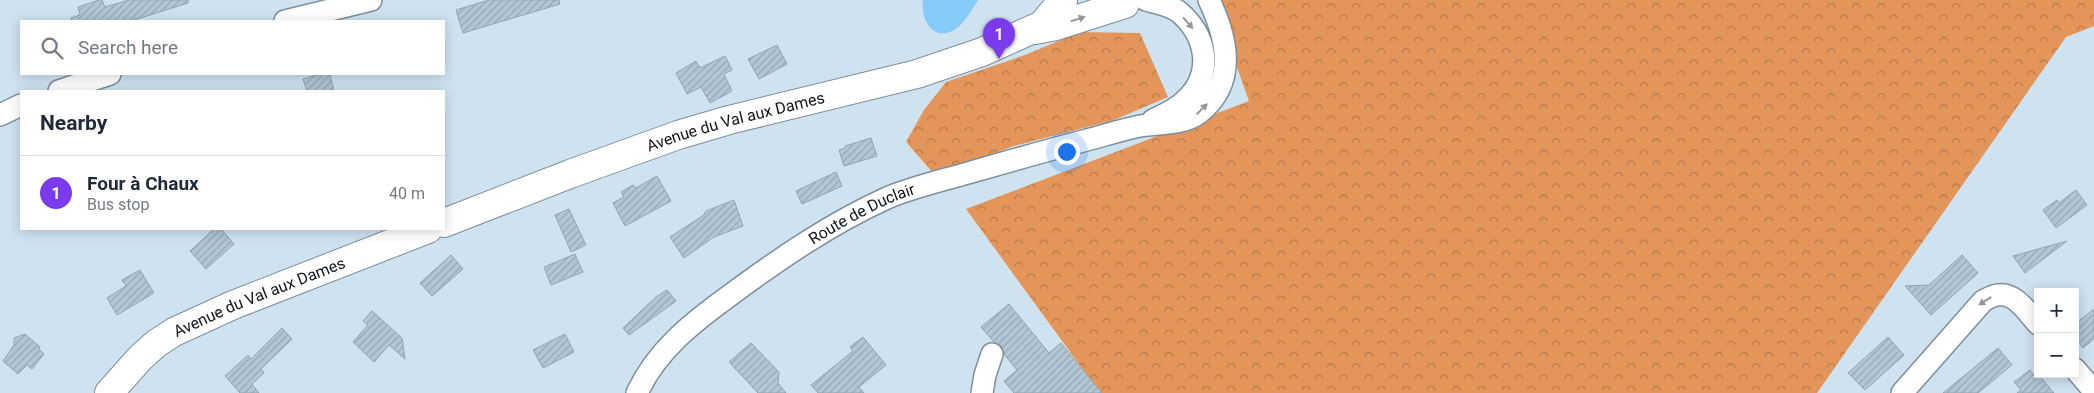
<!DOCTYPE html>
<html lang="en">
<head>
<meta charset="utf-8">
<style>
	:root { --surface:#fff; --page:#f6f6f7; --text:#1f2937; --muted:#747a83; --line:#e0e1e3; --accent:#7c3aed }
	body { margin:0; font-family:Roboto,sans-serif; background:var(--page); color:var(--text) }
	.controls { position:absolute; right:15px; bottom:15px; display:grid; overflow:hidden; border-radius:0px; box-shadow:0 2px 12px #0003 }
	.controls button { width:45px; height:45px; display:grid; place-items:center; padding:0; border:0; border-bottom:1px solid var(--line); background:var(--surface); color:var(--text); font:25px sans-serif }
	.you { position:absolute; left:1066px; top:151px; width:18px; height:18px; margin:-12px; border:4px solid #fff; border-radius:50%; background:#1a73e8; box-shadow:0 0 0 8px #1a73e833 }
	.badge { display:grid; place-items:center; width:32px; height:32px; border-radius:50%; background:var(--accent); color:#fff; font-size:16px; font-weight:700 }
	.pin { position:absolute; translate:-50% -41px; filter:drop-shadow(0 1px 2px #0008) }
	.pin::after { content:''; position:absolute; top:26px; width:18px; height:15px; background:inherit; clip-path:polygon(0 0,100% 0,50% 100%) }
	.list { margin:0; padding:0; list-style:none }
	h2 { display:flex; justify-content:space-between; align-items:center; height:65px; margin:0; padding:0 20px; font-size:21px }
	h2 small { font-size:16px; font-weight:400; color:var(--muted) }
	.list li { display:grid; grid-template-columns:32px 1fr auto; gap:15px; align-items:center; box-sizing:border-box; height:75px; padding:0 20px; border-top:1px solid var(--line) }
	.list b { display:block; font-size:19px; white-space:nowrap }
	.list p { margin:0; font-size:16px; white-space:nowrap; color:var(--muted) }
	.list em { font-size:16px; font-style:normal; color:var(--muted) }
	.icon { flex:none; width:28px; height:28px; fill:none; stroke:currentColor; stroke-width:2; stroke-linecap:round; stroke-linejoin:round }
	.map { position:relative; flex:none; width:2094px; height:393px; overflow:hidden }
	.search { position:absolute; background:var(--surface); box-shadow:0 2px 12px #0003; left:20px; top:20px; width:425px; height:55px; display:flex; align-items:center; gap:12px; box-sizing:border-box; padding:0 18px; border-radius:0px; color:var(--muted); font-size:19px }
	.panel { position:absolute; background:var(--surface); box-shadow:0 2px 12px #0003; left:20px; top:90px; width:425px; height:140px; border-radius:0px }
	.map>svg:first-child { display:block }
	.forest { fill:url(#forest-crowns) }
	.water { fill:#85cbfa }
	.building { fill:url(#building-hatch); stroke:#92a5b3 }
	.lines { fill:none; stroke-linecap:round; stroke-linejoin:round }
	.minor-casing { stroke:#7c8f9c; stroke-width:24 }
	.major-casing { stroke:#7c8f9c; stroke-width:30 }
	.minor { stroke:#fff; stroke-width:21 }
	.major { stroke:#fff; stroke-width:28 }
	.oneway { fill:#939698 }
	.labels { text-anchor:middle; stroke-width:4; stroke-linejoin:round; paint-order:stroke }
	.street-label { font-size:16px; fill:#0f161b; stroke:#cee2f0 }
</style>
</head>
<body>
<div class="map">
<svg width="2094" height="393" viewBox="0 0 2094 393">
	<defs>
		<pattern id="forest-crowns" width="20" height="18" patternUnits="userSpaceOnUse" patternTransform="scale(1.25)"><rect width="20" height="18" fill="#e4965a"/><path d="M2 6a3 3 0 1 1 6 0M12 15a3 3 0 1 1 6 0" fill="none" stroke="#b7794a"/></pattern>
		<pattern id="building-hatch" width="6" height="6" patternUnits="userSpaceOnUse" patternTransform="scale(1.25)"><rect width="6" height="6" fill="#b2c6d4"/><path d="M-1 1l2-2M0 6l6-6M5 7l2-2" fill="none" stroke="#98a9b5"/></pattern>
	</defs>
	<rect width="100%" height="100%" fill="#cee2f0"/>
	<path class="forest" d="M1213 0H2094V26L2066 37 1817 393H1100L966 209 1249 101Z
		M1080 32 1140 33 1168 97 1114 120 1014 146 935 175 906 142 924 110 946 82 1025 55Z"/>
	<path class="water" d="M923 0H978C972 9 966 21 957 28 935 44 920 21 923 0Z"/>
	<path class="building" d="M99 0H102L105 7 129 0H188V3L131 21H72L71 18 80 15 78 7Z
		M489 0H559L560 4 463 33 456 10Z
		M777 45 787 64 759 79 748 59Z
		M725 56 732 70 724 74 732 91 710 103 701 87 687 94 676 73 696 61 700 68Z
		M320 74H330L334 91H307L303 79Z
		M871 138 877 156 844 166 839 150 845 148V146Z
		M836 172 842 186 802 204 796 191Z
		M657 176 671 201 625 226 613 203 624 197 621 192 633 185 636 188Z
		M2076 190 2087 205 2056 228 2043 210 2057 200 2059 203Z
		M734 200 743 226 714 237 684 258 670 237 704 215 706 211Z
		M569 209 586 245 571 252 555 215Z
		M214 229H221L234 244 206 269 190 251Z
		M2067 241 2025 273 2013 256Z
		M575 254 583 272 551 285 544 267Z
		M451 255 463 269 432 296 420 283Z
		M1962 255 1978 273 1931 315 1905 286 1929 285Z
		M140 270 154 293 117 315 107 298 126 286 122 280Z
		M667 290 676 301 629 335 623 328 656 297Z
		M1009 304 1049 353 1061 343 1102 393H1014L1004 381 1017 370 1004 354 1002 346 994 342 981 327Z
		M2094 309V339L2083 348 2075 338V324Z
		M372 311 402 338 405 359 389 345 374 362 353 342 368 325 363 321Z
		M282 328 292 339 261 369 264 373 252 384 259 393H240L225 376 248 355 251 359Z
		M25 334 40 347 39 349 44 354 32 369 27 365 18 374 3 361 14 345V338Z
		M565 334 574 352 543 368 533 350Z
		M863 337 886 365 859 387 864 393H818L811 385 853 351 850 347Z
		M1888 337 1904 355 1865 390 1848 373Z
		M751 343 779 372 778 383 786 393H758L729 362Z
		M1998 348 2012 365 1978 393H1943Z
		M2030 370 2036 378 2039 375 2054 393H2017L2021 390 2014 382Z"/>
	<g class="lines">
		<defs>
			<g id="minor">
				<path d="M1146 0C1157 3 1170 5 1179 12 1205 34 1214 70 1189 97 1179 108 1166 114 1153 120"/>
				<path d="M285 21 371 0"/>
				<path d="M59 91 110 74"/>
				<path d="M0 115 21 105"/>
				<path d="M2075 369 2094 391"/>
				<path id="s1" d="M637 393C657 350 692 323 729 296 779 259 830 224 887 198 913 187 940 181 968 173 1006 162 1045 151 1083 141 1102 136 1121 130 1140 126 1158 123 1183 125 1199 113 1238 82 1227 38 1209 0"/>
				<path d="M982 393 985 375 992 354"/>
				<path d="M1902 393 1983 301C1987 299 1993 295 1998 295 2015 292 2028 313 2038 324"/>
			</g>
			<g id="major">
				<path d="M1035 30 1056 26 1125 4"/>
				<path id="s2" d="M444 223 570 174 678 135 729 120 917 74 982 52 1042 25 1063 0"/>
				<path id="s3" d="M109 393 141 357 157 343 174 332 233 305 428 229"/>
			</g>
		</defs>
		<use href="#minor" class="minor-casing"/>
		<use href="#major" class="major-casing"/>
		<use href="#minor" class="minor"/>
		<use href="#major" class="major"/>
	</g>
	<defs><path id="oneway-solid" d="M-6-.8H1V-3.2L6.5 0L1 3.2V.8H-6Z" transform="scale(1.25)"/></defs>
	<g class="oneway">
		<use href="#oneway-solid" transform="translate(1078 19) rotate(-17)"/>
		<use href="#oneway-solid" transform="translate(1188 23) rotate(49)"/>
		<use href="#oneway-solid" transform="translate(1202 109) rotate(-44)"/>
		<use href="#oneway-solid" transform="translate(1985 301) rotate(147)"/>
	</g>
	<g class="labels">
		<g class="street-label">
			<text dy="6" stroke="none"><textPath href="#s2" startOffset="309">Avenue du Val aux Dames</textPath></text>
			<text dy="6" stroke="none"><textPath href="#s1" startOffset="292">Route de Duclair</textPath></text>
			<text dy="6" stroke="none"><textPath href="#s3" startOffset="182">Avenue du Val aux Dames</textPath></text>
		</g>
	</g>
</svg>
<div class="controls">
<button>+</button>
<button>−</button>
</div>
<div class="you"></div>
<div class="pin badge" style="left:999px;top:59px">1</div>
<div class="search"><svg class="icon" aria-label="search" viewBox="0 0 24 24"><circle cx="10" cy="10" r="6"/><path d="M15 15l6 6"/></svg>Search here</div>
<section class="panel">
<h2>Nearby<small></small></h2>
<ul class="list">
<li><span class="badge">1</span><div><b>Four à Chaux</b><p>Bus stop</p></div><em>40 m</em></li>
</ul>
</section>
</div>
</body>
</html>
